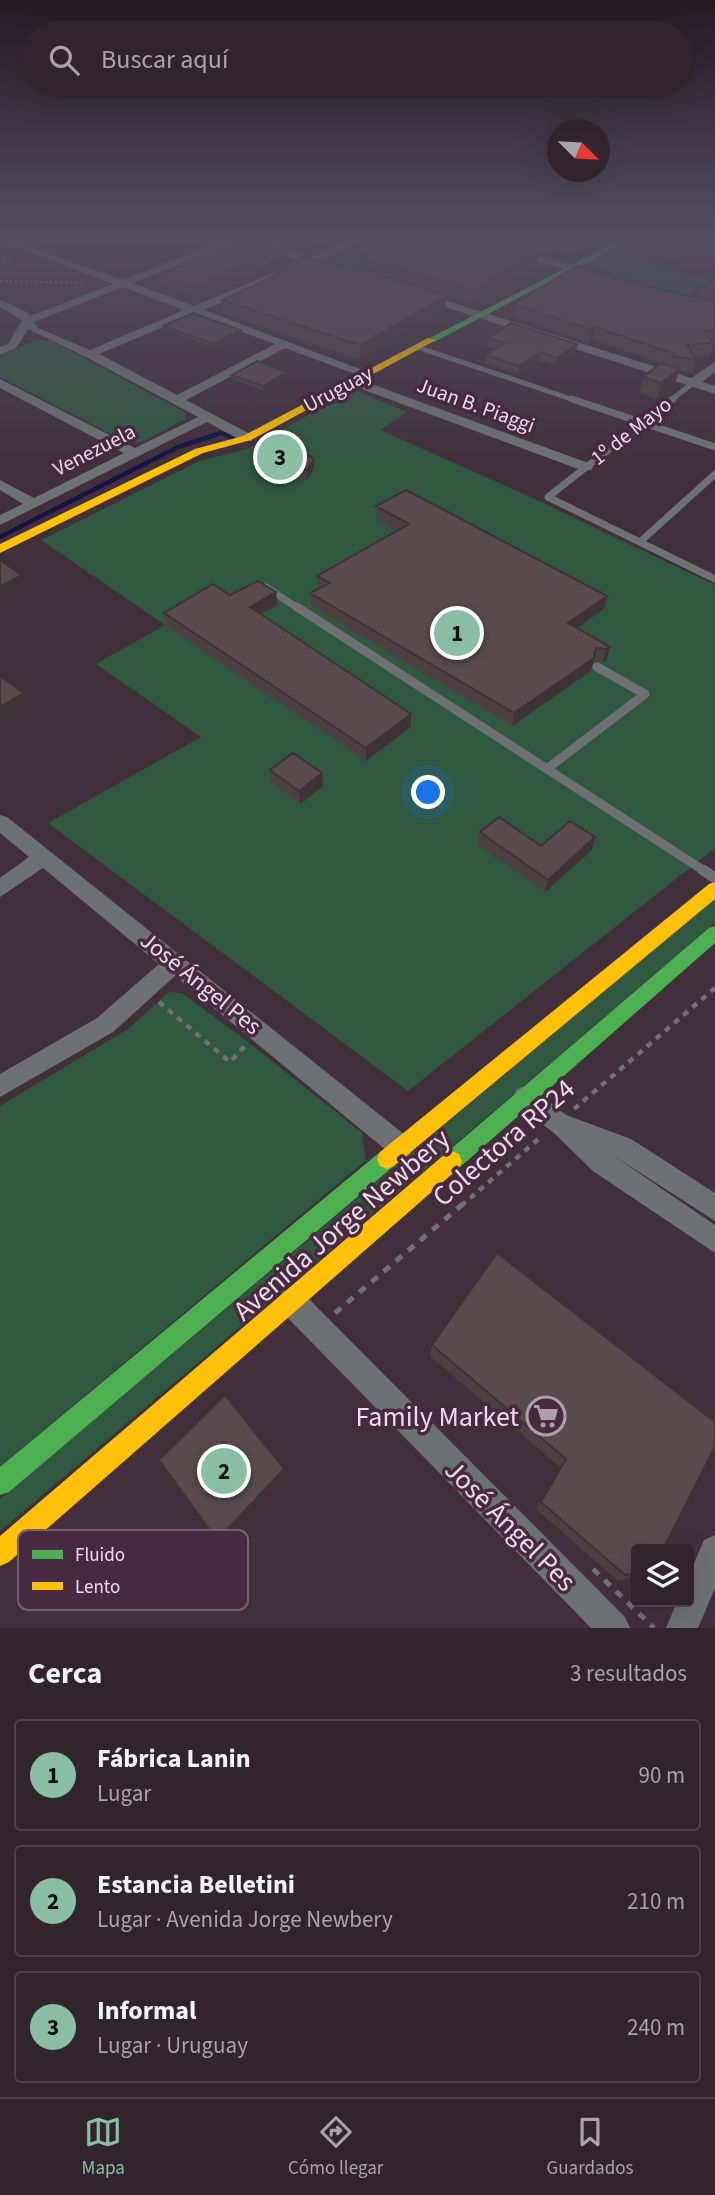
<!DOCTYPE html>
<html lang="es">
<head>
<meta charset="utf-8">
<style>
	:root { --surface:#31242d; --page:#3d3039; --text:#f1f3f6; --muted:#a8a4aa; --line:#4c4149; --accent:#8abfa5 }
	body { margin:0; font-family:"Source Sans 3",sans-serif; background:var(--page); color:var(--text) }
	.controls { position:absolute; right:21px; bottom:21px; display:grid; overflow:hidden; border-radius:7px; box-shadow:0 7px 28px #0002 }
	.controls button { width:63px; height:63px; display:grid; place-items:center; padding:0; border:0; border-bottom:2px solid var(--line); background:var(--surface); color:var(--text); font:35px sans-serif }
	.compass { position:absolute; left:547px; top:119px; width:63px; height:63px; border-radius:50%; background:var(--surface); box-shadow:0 7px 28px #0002; rotate:114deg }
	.you { position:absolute; left:429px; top:793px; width:24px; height:24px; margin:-18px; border:5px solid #fff; border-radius:50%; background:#1a73e8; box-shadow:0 0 0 10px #1a73e833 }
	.badge { display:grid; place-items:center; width:46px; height:46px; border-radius:50%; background:var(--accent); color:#111; font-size:23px; font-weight:700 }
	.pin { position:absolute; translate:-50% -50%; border:4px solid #fff; box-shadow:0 2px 7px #0006 }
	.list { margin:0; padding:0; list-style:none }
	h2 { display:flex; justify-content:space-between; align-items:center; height:91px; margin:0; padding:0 28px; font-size:30px }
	h2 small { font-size:23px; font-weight:400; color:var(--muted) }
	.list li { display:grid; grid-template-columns:46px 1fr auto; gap:21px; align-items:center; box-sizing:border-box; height:112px; margin:0 14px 14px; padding:0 14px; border:2px solid var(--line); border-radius:7px }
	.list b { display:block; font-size:26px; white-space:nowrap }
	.list p { margin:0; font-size:23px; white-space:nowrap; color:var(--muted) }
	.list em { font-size:23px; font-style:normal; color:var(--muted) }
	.icon { flex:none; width:38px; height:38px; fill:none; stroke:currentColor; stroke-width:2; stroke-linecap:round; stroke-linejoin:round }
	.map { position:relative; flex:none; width:715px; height:1628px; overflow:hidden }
	.search { position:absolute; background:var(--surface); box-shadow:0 7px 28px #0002; left:21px; right:21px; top:21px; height:77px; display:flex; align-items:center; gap:18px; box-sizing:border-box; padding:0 24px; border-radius:38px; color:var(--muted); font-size:26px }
	.sheet { height:469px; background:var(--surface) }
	nav { display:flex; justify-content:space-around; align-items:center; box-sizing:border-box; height:98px; border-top:2px solid var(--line); background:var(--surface); font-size:19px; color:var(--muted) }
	nav a { display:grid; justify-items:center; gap:4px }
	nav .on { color:var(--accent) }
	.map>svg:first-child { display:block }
	.green { fill:#305740 }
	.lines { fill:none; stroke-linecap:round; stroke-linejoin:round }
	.stream { stroke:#161345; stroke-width:4.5 }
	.path-far2 { stroke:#736f74; stroke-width:2; stroke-dasharray:2.5 2.5; stroke-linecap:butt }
	.path-far1 { stroke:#736f74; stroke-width:4.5; stroke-dasharray:6 6; stroke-linecap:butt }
	.path { stroke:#736f74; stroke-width:5; stroke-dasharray:8 8; stroke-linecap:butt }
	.lane-far3 { stroke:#6d7174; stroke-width:5 }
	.lane-far2 { stroke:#6d7174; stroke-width:7 }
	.lane-far1 { stroke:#6d7174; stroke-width:9 }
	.lane { stroke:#6d7174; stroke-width:11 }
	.street { fill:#6d7174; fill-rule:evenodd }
	.fast { fill:#4caf50; fill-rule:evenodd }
	.slow { fill:#ffc107; fill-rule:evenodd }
	.wall { fill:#4d4043 }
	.shaded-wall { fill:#3e3437 }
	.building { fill:#594a4e; stroke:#3e3437; stroke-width:2 }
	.labels { text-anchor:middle; stroke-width:7; stroke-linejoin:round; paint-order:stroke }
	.far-street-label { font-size:21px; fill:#eddae7; stroke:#472a40 }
	.street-label { font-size:24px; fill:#eddae7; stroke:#472a40 }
	.near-street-label { font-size:28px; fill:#eddae7; stroke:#472a40 }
	.near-poi-label { font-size:28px; fill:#eddae7; stroke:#472a40; text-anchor:end }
	.key { fill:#472a40; stroke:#795f72; stroke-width:2 }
	.key-label { font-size:19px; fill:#eddae7 }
</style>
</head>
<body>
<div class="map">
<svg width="715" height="1628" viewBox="0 0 715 1628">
	<rect width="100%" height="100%" fill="#41303c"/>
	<path class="green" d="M380 236H419L355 269 324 259 329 257 335 259 376 242 371 240Z
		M610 252 709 280 684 297 583 266Z
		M36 340H50L185 412V419L142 442H126L0 377V356Z
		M354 390 407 412 380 430 524 494 715 585V848L408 1091 48 823 201 737 96 664 165 625 41 540 199 461 247 449Z
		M715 898V923L0 1531V1499Z
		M169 992 182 993 248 1042 362 1133 366 1160 0 1467V1106L128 1029Z"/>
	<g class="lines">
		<path class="stream" d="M0 537 178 447 221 433 235 438"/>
		<path class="path-far2" d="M0 281 82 283"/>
		<path class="path-far1" d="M159 1002 230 1062 245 1046
			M574 1109 715 988
			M461 1206 542 1136"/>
		<path class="path" d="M335 1313 463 1204
			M593 1569 654 1628"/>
		<path class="lane-far3" d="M417 347 577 401
			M670 401 693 383"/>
		<path class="lane-far2" d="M572 399 715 447
			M673 399 548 497 715 579
			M640 542 715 474
			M266 587 299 609"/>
		<path class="lane-far1" d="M297 607 706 872
			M548 768 645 694 597 667"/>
		<path class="lane" d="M703 870 715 878"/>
		<path class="street" d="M0 236 123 280 230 238 228 236H249L310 257 359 236H373L320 260 330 263V267L311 264 204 310 373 374 363 377 285 348 186 400 252 435V441H242L207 422 0 525V515L23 504 0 490V480L34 498 124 453 0 388V379L135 448 198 417 86 357 28 329 16 348 0 355V347L8 344 22 320 0 307V300L27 312 30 316 113 284 0 241ZM240 241 301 261 194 306 132 283ZM123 287 184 310 90 350 38 328 34 322ZM194 314 275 344 177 395 99 354Z
			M514 249 590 270 591 272 586 275 510 254V250Z
			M417 294H425L691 378 715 362V372L702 382 715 386V394L417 298Z
			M352 377 591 464 593 467 591 470H581L348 384V378Z
			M0 815 7 817 410 1139 413 1147 410 1155 401 1159 392 1155 175 976 113 1032 0 1097V1074L97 1018 159 964 43 868 0 897V878L29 857 0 833Z
			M525 1086 533 1089 566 1115 631 1139 715 1193V1221L611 1154 715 1225V1253L593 1171 554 1133 517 1105 513 1097 517 1089Z
			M292 1288 302 1292 625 1617 630 1628H591L282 1312 278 1302 282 1292Z
			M715 1535V1588L698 1628H666L677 1602H689V1575L704 1540Z"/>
		<path class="fast" d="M628 236H638L434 342 426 340Z
			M715 926V943L459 1168 452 1171 445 1168 442 1161 445 1154 709 928Z
			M387 1149 394 1152 397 1159 394 1166 9 1492 0 1495V1467L380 1152Z"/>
		<path class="slow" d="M428 338 436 340 251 440 203 453 0 553V544L195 449 243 436Z
			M715 882V899L394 1166 387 1169 380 1166 377 1159 380 1152 709 884Z
			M452 1151 459 1154 462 1161 459 1168 9 1562 0 1566V1536L445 1154Z"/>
	</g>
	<path class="wall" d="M269 236H334L302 252 269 240Z
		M401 236H617L595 247 589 246 573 256 556 252 550 256 539 253 538 263 472 303 412 285 445 310 360 360 223 314 222 300 274 277V270L256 277 241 272 193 296 159 284 158 276 286 252 287 264 359 269V257Z
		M715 236V260L690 254 680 261 655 258 649 262 615 253 617 241Z
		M0 254 15 265 13 273 0 272Z
		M715 282V343H713L710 356 694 357 696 360 693 374 679 370 675 384 658 399 640 393 643 377 661 363 593 340 589 343 513 316 514 304 662 290 699 298 701 286Z
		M163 326 240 330 241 334 214 348 164 329Z
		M488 338 577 344 576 352 556 366 539 360 518 374 486 363V355L495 349 487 346Z
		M287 372V376L263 390 232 379V375Z
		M260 446 314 468 307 480 260 454Z
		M376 506 604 609 577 628 610 647 607 660 603 662 593 661 591 671 512 726 311 606 310 593 318 589 317 576 397 531 376 519Z
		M276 592 277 605 261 614 411 714V727L366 761 166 626 164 613 230 595Z
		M270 770 322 773 323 786 300 804 271 783Z
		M480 832 541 846 592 850 545 892 478 845Z
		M497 1253 636 1549V1577L618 1581 536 1509 561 1468 430 1356 432 1345Z"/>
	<path class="shaded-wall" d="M309 236H334L302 252V239Z
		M587 236H590L589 246 573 256 575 244Z
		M596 236H617L595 247Z
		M557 240 556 252 550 256 551 244Z
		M693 242 690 254 680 261 683 248Z
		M657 246 655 258 649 262 651 250Z
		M539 251 538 263 472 303 473 290Z
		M286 252 287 264 256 277V269Z
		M13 258 15 265 13 273 11 266Z
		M241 265V272L193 296 192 288Z
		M446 296 445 310 360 360V345Z
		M595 327 593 340 589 343 591 330Z
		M240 330 241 334 214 348V344Z
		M577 344 576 352 556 366 557 358Z
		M540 352 539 360 518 374 519 366Z
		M679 369 675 384 658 399 661 383Z
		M287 372V376L263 390V386Z
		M314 459V468L307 480V471Z
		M22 575 25 588 0 602V587Z
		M276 592 277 605 251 620 250 607Z
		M607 596 604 609 566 636 568 623Z
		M610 647 607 660 603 662 606 649Z
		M594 658 591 671 512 726 514 713Z
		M24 693 28 706 0 723V707Z
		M411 714V727L366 761V748Z
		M322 773 323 786 300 804 299 791Z
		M595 837 592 850 545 892 548 880Z
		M284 1469 286 1475 220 1545 217 1540Z"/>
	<path class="building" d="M292 236H309L302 239Z
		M401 236H488L539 251 473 290 359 257Z
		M524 236H587L575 244 557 240 551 244Z
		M626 236H715V247L693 242 683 248 657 246 651 250 617 241Z
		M237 241 246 244 252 241 286 252 281 254 287 257 256 269 241 265 192 288 158 276Z
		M0 254 13 258 11 266 0 265Z
		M304 256 339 267 345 264 446 296 360 345 222 300 284 272 274 269Z
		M576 266 662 290 715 301V330L704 331 713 343 687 345 696 360 673 356 675 354 595 327 591 330 514 304Z
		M708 281 715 282V290L701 286Z
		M193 313 240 330 214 344 163 326Z
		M511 323 577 344 557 358 540 352 519 366 486 355 504 343 488 338Z
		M257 361 287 372 263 386 232 375Z
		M661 363 679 369 661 383 643 377Z
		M276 438 314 459 307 471 260 446Z
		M406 490 607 596 568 623 610 647 606 649 596 648 594 658 514 713 310 593 330 583 317 576 409 524 376 506Z
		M0 560 22 575 0 587Z
		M258 581 276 592 250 607 411 714 366 748 164 613 213 584 230 595Z
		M0 676 24 693 0 707Z
		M293 753 322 773 299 791 270 770Z
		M499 817 541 846 570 821 595 837 548 880 480 832Z
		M497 1253 715 1422V1447L663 1549H636V1573L625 1575 541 1502 566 1459 432 1345Z
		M225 1395 284 1469 217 1540 159 1460Z"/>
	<linearGradient id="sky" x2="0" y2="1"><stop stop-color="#241a21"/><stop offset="0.51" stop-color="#544e61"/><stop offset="1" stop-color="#544e61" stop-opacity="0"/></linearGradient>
	<rect width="715" height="464" fill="url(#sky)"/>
	<defs>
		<symbol id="supermarket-ring" viewBox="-11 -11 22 22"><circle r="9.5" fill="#472a40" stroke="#b19eab" stroke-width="1.5"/><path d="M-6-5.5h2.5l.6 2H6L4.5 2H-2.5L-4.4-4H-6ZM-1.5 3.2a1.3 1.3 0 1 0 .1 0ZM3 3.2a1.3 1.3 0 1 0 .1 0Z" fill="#b19eab"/></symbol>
	</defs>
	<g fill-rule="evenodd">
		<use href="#supermarket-ring" x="524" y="1394" width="44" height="44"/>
	</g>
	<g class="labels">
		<g class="far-street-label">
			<text transform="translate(338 389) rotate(-28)" y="7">Uruguay</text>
			<text transform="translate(476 405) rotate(20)" y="7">Juan B. Piaggi</text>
			<text transform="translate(631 431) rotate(-38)" y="7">1º de Mayo</text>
			<text transform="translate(94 450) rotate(-27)" y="7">Venezuela</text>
		</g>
		<g class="street-label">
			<text transform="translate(201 983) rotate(39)" y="8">José Ángel Pes</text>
		</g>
		<g class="near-street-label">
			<text transform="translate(503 1142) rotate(-41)" y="10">Colectora RP24</text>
			<text transform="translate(341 1224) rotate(-41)" y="10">Avenida Jorge Newbery</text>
			<text transform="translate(511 1525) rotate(45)" y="10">José Ángel Pes</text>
		</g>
		<g class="near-poi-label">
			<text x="519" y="1426">Family Market</text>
		</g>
	</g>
	<rect x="18" y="1530" width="230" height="80" rx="10" class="key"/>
	<rect x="32" y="1550" width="31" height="9" fill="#4caf50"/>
	<rect x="32" y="1582" width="31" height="8" fill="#ffc107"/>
	<g class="key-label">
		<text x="75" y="1561">Fluido</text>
		<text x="75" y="1593">Lento</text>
	</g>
</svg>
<div class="controls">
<button><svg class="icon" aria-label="layers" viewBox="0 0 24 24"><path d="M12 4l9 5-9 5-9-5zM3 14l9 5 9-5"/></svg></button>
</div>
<svg class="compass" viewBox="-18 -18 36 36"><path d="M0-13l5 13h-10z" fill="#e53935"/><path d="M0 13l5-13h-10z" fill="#a8a4aa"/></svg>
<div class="you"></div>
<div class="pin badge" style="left:457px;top:633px">1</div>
<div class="pin badge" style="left:224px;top:1471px">2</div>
<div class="pin badge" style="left:280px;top:457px">3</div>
<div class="search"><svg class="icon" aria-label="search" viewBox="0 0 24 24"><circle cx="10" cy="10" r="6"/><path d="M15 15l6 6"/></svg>Buscar aquí</div>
</div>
<section class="sheet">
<h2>Cerca<small>3 resultados</small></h2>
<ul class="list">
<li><span class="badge">1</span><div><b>Fábrica Lanin</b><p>Lugar</p></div><em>90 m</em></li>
<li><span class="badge">2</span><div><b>Estancia Belletini</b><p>Lugar · Avenida Jorge Newbery</p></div><em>210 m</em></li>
<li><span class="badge">3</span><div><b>Informal</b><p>Lugar · Uruguay</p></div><em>240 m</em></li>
</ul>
</section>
<nav>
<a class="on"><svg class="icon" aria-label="map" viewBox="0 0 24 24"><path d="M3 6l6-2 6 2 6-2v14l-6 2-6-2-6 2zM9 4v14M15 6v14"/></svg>Mapa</a>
<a><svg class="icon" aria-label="directions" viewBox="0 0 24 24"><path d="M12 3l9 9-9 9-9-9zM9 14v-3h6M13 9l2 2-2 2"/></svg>Cómo llegar</a>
<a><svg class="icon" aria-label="saved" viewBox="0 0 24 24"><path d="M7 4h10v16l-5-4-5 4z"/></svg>Guardados</a>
</nav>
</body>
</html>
